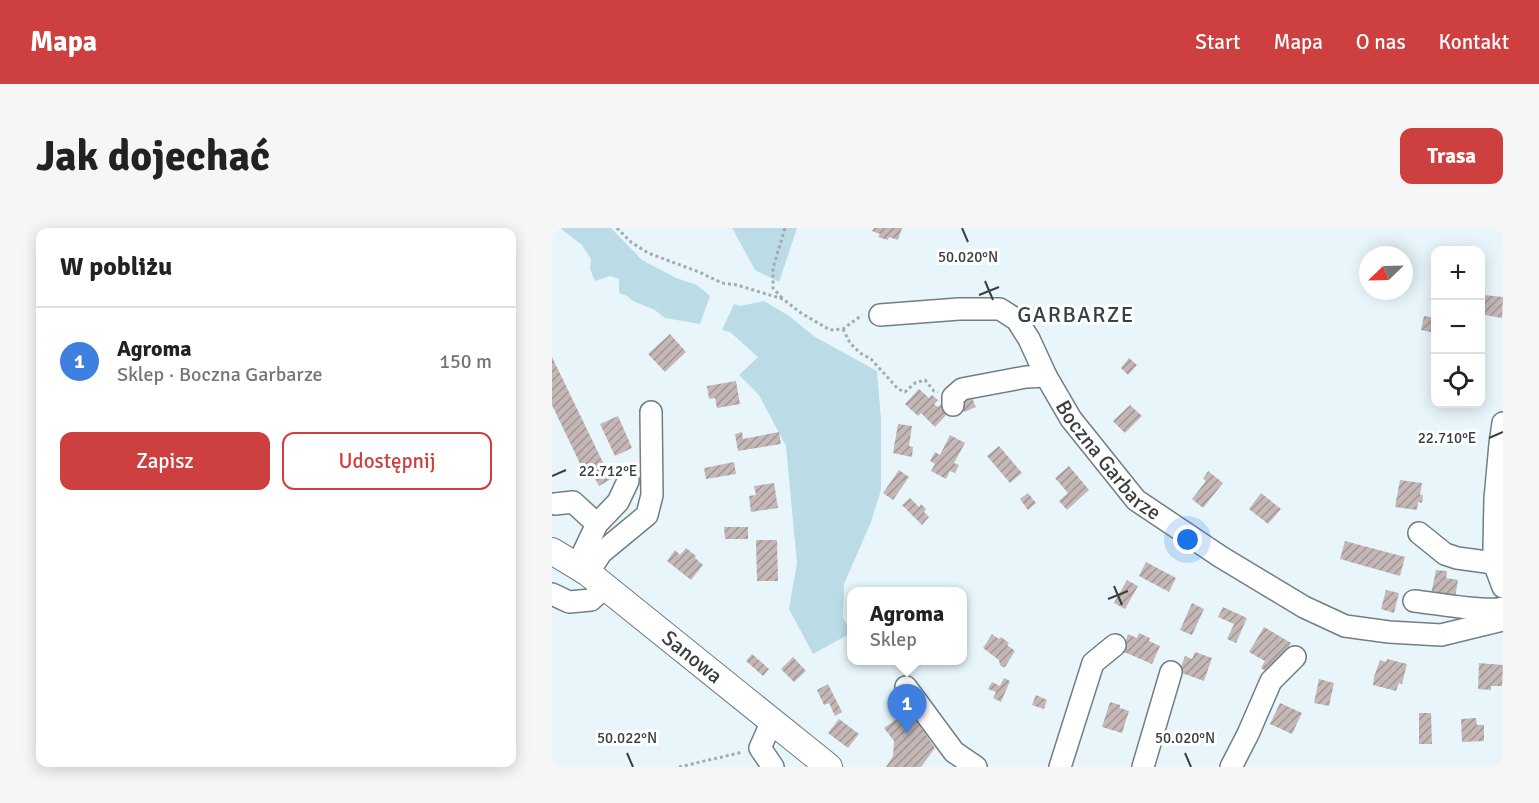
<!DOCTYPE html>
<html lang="pl">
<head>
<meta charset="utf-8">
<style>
	:root { --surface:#fff; --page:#f6f6f6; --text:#222; --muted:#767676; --line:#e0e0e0; --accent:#ce3f3f }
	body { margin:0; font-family:Signika,sans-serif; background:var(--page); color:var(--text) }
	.controls { position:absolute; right:18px; top:18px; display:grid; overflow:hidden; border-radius:12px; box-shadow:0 3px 15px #0003 }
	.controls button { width:54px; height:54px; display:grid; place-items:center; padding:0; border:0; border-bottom:2px solid var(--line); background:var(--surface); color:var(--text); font:30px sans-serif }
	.compass { position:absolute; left:807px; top:18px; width:54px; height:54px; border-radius:50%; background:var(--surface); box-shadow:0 3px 15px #0003; rotate:247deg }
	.you { position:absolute; left:636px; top:312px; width:21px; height:21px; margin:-15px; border:4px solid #fff; border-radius:50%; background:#1a73e8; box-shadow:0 0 0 9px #1a73e833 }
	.badge { display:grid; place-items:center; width:39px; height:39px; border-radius:50%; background:var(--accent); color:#fff; font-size:20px; font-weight:700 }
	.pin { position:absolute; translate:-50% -50px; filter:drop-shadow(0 2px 3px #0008) }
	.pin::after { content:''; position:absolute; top:32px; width:21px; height:18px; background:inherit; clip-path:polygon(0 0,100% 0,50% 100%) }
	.popup { position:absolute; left:295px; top:359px; width:120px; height:78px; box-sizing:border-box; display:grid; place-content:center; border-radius:12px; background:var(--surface); filter:drop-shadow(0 2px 4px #0005); font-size:20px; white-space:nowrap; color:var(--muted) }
	.popup b { font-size:22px; color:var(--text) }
	.popup::after { content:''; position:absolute; left:50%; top:100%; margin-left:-12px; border:12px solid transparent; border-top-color:var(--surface) }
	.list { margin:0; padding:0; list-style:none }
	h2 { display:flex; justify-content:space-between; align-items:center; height:78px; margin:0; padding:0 24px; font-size:26px }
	h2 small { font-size:20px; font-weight:400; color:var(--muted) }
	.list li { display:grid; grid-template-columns:39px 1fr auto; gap:18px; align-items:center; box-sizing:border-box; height:108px; padding:0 24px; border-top:2px solid var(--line) }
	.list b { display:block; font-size:22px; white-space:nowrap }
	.list p { margin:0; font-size:20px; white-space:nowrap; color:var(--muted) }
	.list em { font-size:20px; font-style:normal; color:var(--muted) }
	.actions { display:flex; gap:12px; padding:18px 24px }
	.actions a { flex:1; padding:14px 0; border:2px solid var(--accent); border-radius:12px; text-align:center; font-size:21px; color:var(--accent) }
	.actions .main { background:var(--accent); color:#fff }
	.icon { flex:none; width:33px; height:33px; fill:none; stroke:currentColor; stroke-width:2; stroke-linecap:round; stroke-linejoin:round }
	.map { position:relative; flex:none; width:951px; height:539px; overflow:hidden; border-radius:12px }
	header { display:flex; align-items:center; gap:36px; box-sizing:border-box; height:84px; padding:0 30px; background:var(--accent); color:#fff }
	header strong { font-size:28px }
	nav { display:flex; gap:33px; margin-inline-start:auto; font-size:21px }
	.intro { display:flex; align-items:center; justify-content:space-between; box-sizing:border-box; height:144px; padding:0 36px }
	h1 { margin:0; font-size:42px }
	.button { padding:15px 27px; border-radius:12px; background:var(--accent); color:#fff; font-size:21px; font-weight:700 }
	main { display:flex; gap:36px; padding:0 36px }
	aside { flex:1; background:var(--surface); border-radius:12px; box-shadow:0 3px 15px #0003 }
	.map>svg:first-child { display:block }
	.green { fill:#bbdbe7 }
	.building { fill:url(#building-hatch) }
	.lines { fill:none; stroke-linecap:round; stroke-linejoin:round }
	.minor-casing { stroke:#727e83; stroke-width:24 }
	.major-casing { stroke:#727e83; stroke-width:28 }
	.path { stroke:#a2acb0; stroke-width:3; stroke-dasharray:3 3; stroke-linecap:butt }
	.minor { stroke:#fff; stroke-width:21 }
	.major { stroke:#fff; stroke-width:26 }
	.ticks { fill:none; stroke:#393e40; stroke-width:2 }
	.labels { text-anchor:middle; stroke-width:6; stroke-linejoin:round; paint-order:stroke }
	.street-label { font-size:21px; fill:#393e40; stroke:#fff }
	.neighbourhood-label { font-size:22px; letter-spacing:1.5px; fill:#364145; stroke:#fff }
	.ticks-label { font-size:15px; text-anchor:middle; fill:#393e40; stroke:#fff; stroke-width:6; stroke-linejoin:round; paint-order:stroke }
</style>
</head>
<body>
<header>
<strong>Mapa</strong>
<nav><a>Start</a><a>Mapa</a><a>O nas</a><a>Kontakt</a></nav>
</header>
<div class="intro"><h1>Jak dojechać</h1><a class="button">Trasa</a></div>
<main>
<aside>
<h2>W pobliżu<small></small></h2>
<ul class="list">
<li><span class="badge" style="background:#3f7fe0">1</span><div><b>Agroma</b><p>Sklep · Boczna Garbarze</p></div><em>150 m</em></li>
</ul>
<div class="actions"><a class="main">Zapisz</a><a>Udostępnij</a></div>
</aside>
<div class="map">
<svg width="951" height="539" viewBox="0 0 951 539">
	<defs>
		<pattern id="building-hatch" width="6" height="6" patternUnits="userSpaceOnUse" patternTransform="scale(1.5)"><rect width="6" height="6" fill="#c4b7b5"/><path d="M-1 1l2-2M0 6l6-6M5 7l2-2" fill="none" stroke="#a09695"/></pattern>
	</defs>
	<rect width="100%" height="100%" fill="#e8f6fb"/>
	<path class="green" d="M8 0H59L90 32 124 50 145 57 158 68 148 96 113 90 103 82 81 73 75 68 67 65V51L58 48 43 53 38 41 39 31 30 17Z
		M180 0H245L227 54 203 42Z
		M212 73 237 88 263 109 325 143 329 192V262L319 294 292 356 291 390 299 405 261 426 237 381 245 335 234 218 207 167 187 147 206 129 178 104 170 102 182 76 188 78Z"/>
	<path class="building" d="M322 0H350L346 12 337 9 336 12 326 9 328 6 320 3Z
		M932 67 951 69 950 90 928 86V68L932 69Z
		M872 88 884 90V105L869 102Z
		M118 106 134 124 113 144 96 126Z
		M0 129 59 251 47 258 39 243 33 246 0 177Z
		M577 130 585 137 576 147 569 140Z
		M184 153 188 176 165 180 163 170 157 171 155 158Z
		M367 161 377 170 380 167 386 172 382 176 386 179 392 173 396 177 391 182 395 186 383 199 369 185 366 188 353 176Z
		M420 170 424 179 412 184 408 175Z
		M578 177 590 188 573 205 561 193Z
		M66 188 80 220 63 228 48 196Z
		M346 196 360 198 357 218 361 219 360 229 341 225Z
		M190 204 191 211 227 204 229 216 186 223 183 206Z
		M398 207 413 215 402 235 407 237 403 245 398 243 394 251 379 243 383 236 378 233 383 224 388 227Z
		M447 218 470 245 458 255 435 228Z
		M182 234 184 246 154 251 152 240Z
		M517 238 537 262 515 282 507 273 516 265 503 250Z
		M347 242 357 249 341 272 331 265Z
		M656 243 671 255 651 280 640 271 654 253 651 251Z
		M848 252 870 255 868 267H871L870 275 866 274 865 282 843 279Z
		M222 255 226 280 199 284 197 268 204 267 202 258Z
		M476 265 484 275 476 282 468 271Z
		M709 265 729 281 716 296 697 281Z
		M358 270 367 279 369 276 374 281 372 284 377 289 370 297 350 277Z
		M172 299H196V311H173Z
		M204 312H225L226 353H205Z
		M793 313 853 329 848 348 788 331Z
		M134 320 144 328 143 330 151 337 139 352 115 333 123 322 128 327Z
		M594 334 624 350 617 364 587 348Z
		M884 342 895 343 894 350 906 352 903 370 879 366Z
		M575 352 586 358 573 381 562 375Z
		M834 362 847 365 842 385 829 381Z
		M640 375 652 381 640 407 628 402Z
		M671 379 695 390 684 415 675 411 682 396 666 389Z
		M712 399 739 415 723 440 717 445 709 440 713 433 697 424Z
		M587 405 598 410 597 413 608 418 600 436 570 423 576 406 585 410Z
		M440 406 447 411 449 409 457 415 455 417 463 423 453 439H450L448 437 447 432 431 420Z
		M643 424 660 430 652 453 627 444 633 428 640 431Z
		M200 426 217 441 211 448 194 433Z
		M241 429 254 443 242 454 229 441Z
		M835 431 855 436 850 456 847 455 844 463 821 457 822 449 828 432 834 434Z
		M927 435 951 437 950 458H939V462L926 461Z
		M452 450 458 453 449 474 441 470 444 464 436 461 440 454 448 458Z
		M767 451 782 455 777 478 762 475Z
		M276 456 290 484 283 488 277 475 272 477 265 462Z
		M484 467 495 472 492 481 480 477Z
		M558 474 568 477V480L577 483 570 505 550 499Z
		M728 475 750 485 740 506 718 496Z
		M357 482 383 520 369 539H334L341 528 342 513 332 500Z
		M867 485H879L880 516H867Z
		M924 490 925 497H932V513L910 514 909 491Z
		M287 491 307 506 296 520 276 505Z"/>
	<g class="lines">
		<defs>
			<g id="minor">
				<path id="s1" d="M328 87 407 81H448L465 92 477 111 494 148 519 191 584 272 669 329 752 379 793 398 837 404 889 407 951 392"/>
				<path d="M401 177V169L410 161 474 149 494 148"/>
				<path d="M951 195 948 216 943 271 942 319V335L951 359"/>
				<path d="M3 276 21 274 45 296"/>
				<path d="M867 305 893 326 905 330 942 335"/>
				<path d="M25 338 45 296 66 274 76 253"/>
				<path d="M36 345 49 325 95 287 100 267 99 184"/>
				<path d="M0 366 17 374 39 372 53 359"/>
				<path d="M862 373C882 375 935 385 951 380"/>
				<path d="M354 459 402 524 424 539"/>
				<path d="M220 493 208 520 221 539"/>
				<path d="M508 539 541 435 563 417"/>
				<path d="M591 539 619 444"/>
				<path d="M679 539 696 506 719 453 743 429"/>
			</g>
			<g id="major">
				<path id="s2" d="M0 323 36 345 277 539"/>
			</g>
		</defs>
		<use href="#minor" class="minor-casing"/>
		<use href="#major" class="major-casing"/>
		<path class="path" d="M65 0 79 14 96 25 147 44 170 55 185 57 231 71 249 85 278 102 291 101 310 87
			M230 70 221 60V40L233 0
			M291 101 298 115 308 125 319 131 346 161 353 164 363 155 373 152 382 163 386 164
			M127 539 191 524"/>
		<use href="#minor" class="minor"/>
		<use href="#major" class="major"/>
	</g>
	<path class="ticks" d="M410 0 416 14M433 53 441 72M427 67 447 59M937 210 951 204M0 248 14 242M562 358 570 377M556 371 576 363M75 525 81 539M633 525 639 539"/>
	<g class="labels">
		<g class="street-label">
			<text dy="7" stroke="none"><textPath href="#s1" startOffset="309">Boczna Garbarze</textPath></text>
			<text dy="7" stroke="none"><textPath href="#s2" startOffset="176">Sanowa</textPath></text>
		</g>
		<g class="neighbourhood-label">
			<text x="524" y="94">GARBARZE</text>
		</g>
	</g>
	<g class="ticks-label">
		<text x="416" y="34">50.020°N</text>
		<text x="895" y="215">22.710°E</text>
		<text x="56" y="248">22.712°E</text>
		<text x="75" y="515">50.022°N</text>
		<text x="633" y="515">50.020°N</text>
	</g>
</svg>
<div class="controls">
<button>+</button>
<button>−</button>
<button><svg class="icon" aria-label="locate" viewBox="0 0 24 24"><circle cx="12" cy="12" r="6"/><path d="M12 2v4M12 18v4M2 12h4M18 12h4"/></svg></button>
</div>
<svg class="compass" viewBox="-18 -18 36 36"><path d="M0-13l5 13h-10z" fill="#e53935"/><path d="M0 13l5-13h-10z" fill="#767676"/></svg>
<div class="you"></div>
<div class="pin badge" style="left:355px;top:506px;background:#3f7fe0">1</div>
<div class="popup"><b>Agroma</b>Sklep</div>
</div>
</main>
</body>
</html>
